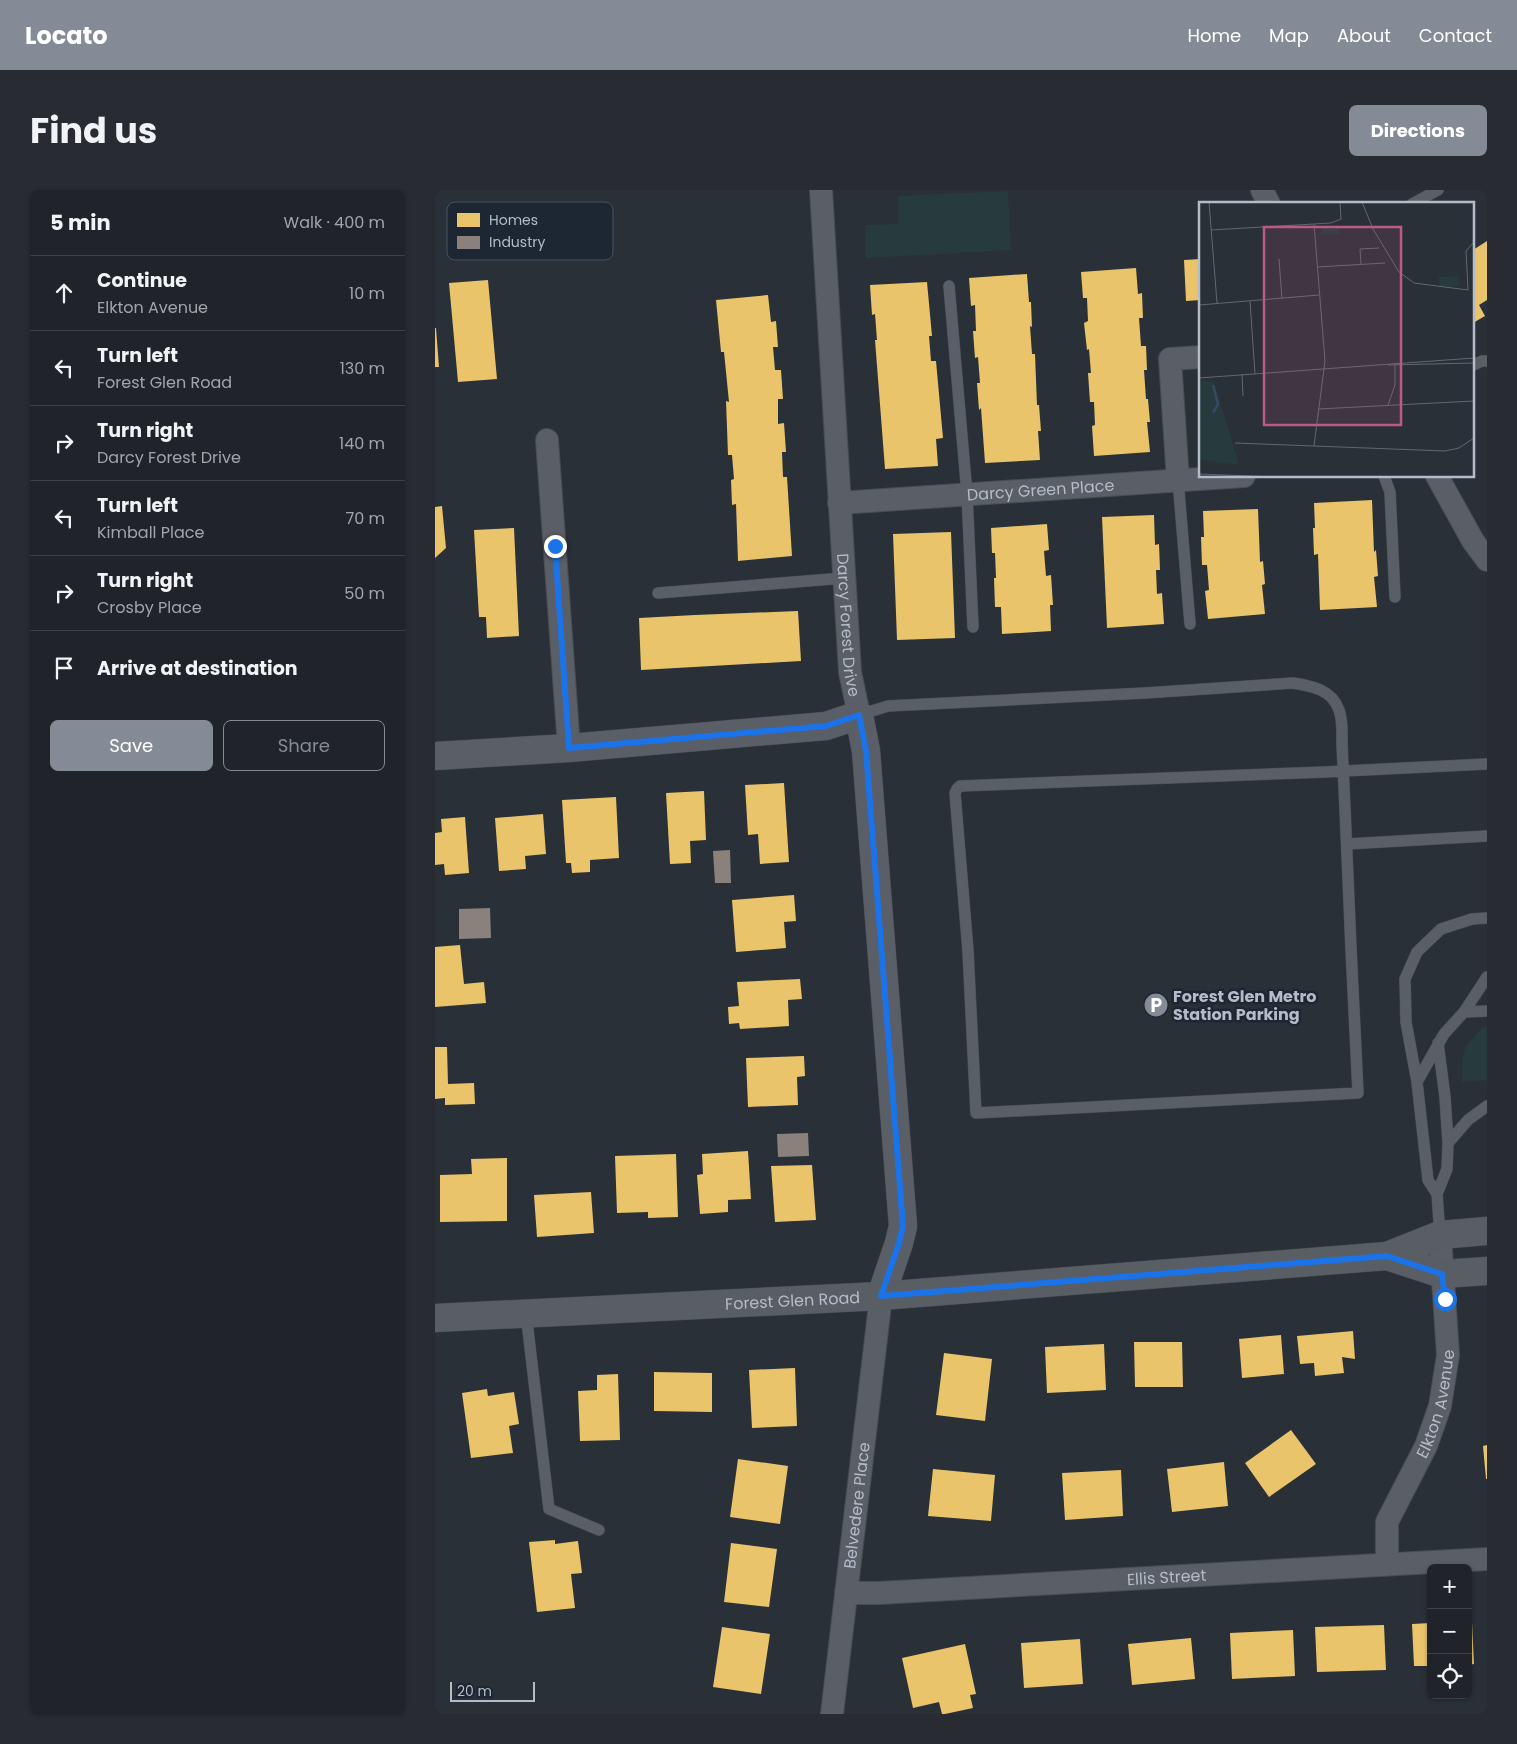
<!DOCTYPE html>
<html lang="en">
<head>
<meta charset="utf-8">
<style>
	:root { --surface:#20242a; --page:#282c32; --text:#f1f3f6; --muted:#a2a4a8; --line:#3d4147; --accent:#848b96 }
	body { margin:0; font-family:Poppins,sans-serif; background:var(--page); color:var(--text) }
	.controls { position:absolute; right:15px; bottom:15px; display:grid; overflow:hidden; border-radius:8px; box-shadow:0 1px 4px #0004 }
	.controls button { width:45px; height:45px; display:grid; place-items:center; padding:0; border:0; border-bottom:1px solid var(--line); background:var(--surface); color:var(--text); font:25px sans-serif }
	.scale { position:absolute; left:15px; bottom:12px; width:85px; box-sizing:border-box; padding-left:5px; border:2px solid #b4bcc9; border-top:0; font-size:14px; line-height:18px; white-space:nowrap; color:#b4bcc9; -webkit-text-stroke:4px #1d2633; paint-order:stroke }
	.stop { position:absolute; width:15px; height:15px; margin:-11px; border:4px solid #1a73e8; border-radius:50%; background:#fff }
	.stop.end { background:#1a73e8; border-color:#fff; box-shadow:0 1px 5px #0008 }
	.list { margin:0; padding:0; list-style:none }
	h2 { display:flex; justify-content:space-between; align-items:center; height:65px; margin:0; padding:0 20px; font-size:21px }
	h2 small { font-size:16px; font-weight:400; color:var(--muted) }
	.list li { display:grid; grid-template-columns:32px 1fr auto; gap:15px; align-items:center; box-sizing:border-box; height:75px; padding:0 20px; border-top:1px solid var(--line) }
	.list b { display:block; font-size:19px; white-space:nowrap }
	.list p { margin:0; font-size:16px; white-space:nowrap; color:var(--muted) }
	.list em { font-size:16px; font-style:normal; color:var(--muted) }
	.actions { display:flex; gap:10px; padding:15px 20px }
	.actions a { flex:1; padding:11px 0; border:1px solid var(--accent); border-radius:8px; text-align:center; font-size:18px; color:var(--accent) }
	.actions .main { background:var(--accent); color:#fff }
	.icon { flex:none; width:28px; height:28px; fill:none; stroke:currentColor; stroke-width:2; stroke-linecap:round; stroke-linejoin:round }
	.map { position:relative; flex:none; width:1052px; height:1524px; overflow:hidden; border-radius:8px }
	header { display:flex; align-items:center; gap:30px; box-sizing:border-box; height:70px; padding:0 25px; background:var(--accent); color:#fff }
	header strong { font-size:24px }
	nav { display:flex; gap:28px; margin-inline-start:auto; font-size:18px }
	.intro { display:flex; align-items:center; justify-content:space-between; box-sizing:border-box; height:120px; padding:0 30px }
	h1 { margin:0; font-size:35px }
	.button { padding:12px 22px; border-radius:8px; background:var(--accent); color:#fff; font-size:18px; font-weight:700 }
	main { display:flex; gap:30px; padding:0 30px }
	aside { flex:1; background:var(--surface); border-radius:8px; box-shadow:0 1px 4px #0004 }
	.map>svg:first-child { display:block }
	.green { fill:#273a3e }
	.homes { fill:#e9c46a }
	.industry { fill:#8a817c }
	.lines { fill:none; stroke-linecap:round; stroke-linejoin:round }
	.service-casing { stroke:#484c53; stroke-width:12 }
	.minor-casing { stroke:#484c53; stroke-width:24 }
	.tertiary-casing { stroke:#484c53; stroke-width:29 }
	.secondary-casing { stroke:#484c53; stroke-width:29 }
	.service { stroke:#5a5e66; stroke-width:11 }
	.minor { stroke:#5a5e66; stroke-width:22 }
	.tertiary { stroke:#5a5e66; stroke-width:28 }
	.secondary { stroke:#595d64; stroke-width:28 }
	.route { stroke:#1a73e8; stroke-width:6 }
	.labels { text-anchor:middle; stroke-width:5; stroke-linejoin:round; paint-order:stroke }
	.street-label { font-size:16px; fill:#b4bcc9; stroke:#1d2633 }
	.poi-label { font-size:16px; font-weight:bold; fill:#b4bcc9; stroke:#1d2633; text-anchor:start }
	.inset-river { fill:none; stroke:#384963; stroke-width:2.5 }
	.inset-road { fill:none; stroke:#616872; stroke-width:1 }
	.view { fill:#bc5a87; fill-opacity:0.15; stroke:#bc5a87; stroke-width:2.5 }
	.inset-edge { fill:none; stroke:#b4bcc9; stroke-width:2.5 }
	.key { fill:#1d2633; stroke:#4a5360; stroke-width:1 }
	.key-label { font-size:14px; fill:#b4bcc9 }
</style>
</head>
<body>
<header>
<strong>Locato</strong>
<nav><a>Home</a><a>Map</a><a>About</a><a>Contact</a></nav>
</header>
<div class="intro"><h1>Find us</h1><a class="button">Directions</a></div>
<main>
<aside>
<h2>5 min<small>Walk · 400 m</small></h2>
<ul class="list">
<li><svg class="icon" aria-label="ahead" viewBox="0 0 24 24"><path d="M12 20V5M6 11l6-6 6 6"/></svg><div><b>Continue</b><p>Elkton Avenue</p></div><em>10 m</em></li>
<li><svg class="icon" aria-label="left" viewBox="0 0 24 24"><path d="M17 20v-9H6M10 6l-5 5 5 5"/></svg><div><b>Turn left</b><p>Forest Glen Road</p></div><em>130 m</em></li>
<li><svg class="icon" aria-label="right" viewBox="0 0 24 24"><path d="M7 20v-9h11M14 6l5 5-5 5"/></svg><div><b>Turn right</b><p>Darcy Forest Drive</p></div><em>140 m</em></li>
<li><svg class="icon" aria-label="left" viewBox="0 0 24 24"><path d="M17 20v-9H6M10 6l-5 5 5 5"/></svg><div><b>Turn left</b><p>Kimball Place</p></div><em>70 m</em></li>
<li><svg class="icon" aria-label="right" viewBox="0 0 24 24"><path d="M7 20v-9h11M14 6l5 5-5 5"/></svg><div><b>Turn right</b><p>Crosby Place</p></div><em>50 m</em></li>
<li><svg class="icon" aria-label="arrive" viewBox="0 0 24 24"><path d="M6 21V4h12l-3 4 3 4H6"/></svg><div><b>Arrive at destination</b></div></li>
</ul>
<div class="actions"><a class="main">Save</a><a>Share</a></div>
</aside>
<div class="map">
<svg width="1052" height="1524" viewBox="0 0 1052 1524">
	<rect width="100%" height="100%" fill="#2a3038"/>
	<path class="green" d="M573 1 576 60 431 68 430 35 464 34 463 6Z
		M1050 836H1052V890L1027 892C1026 862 1027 856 1050 836Z"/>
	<path class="homes" d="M1052 51V110L1044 115 1050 126 1038 133V60Z
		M766 69V110L751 111 749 70Z
		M701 78 703 104 707 103 708 128H704L706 156H711L712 180H709L711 209H713L715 232H712L715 262 659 266 657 236 660 235 659 212H655L653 183H656L654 159 652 160 649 133 653 131 652 108H648L646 82Z
		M592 84 594 112H596L597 137 595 136 597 164H600L602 215H604L606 241H603L605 270 550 273 546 218 544 220 542 193H545L543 167 540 168 538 141H541L540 115 536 116 534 88Z
		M53 90 62 189 23 192 14 93Z
		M492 92 497 146H494L496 171H501L508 248 501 249 503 276 450 279 440 150H442L440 124 437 125 435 95Z
		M333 105 336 132 341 131 343 157H338L340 180H346L348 209H343V234L349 233 351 262H347L348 287H352L357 366 303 371 301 314 297 315 296 290 299 289 297 265H293L291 211 294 212 289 162H286L281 110Z
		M0 138H1L4 177H0Z
		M937 310 939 362 941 360 943 386 939 387 942 417 885 420 883 364 879 365 878 338H880L879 313Z
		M7 316 11 358 0 368V317Z
		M823 319 825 372 828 371 830 394 827 395 830 424 773 429 770 401 774 400 772 375H767L766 347H769L768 321Z
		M719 325 720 355 724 354 725 380H721L722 404 727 403 729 434 672 438 667 327Z
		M612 334 614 360 609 361 611 386 616 385 618 415H615L616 441 567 444 566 417H560L559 388H561L560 363H557L556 338Z
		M79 338 84 446 52 448 51 427H44L39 340Z
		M516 342 520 448 462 450 458 344Z
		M363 421 366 471 206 480 204 428 260 425Z
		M349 593 354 672 325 674 323 644 313 645 310 595Z
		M269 601 271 650 255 651 256 673 235 674 231 603Z
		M181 607 184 668 155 670V682L137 683 136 673H131L127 610Z
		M108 624 111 664 90 666 91 679 64 681 60 628Z
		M30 627 34 683 10 685 9 674 0 675V643L7 642 6 629Z
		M359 705 361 731 349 732 351 758 301 762 297 710Z
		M25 755 29 794 49 792 51 813 0 817V757Z
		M365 789 367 809 353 810 354 836 305 839 304 833 294 834 293 817 304 816 302 792Z
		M0 857H12L13 894 39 893 40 914 10 915V908L0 909Z
		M369 866 370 886 362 887 363 915 313 917 311 868Z
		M313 961 316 1009 293 1010V1022L265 1024 262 985 268 984 267 964Z
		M241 964 243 1027 213 1028V1022L182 1023 180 966Z
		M72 968V1031L5 1032V985L37 984 36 969Z
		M377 975 381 1030 340 1032 336 976Z
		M156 1002 159 1043 102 1047 99 1005Z
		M918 1141 920 1169 907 1167 909 1183 880 1186 879 1173 865 1174 862 1146Z
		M846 1145 849 1184 807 1188 804 1149Z
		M699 1152H747L748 1197H700Z
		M669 1154 671 1200 612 1203 610 1157Z
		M509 1163 557 1169 550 1231 501 1225Z
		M360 1178 362 1236 317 1238 314 1180Z
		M219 1182 277 1183V1222L219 1221Z
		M183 1184 185 1250 145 1251 143 1201 162 1200V1185Z
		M52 1199 53 1206 79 1202 84 1234 74 1236 78 1263 36 1268 27 1203Z
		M856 1240 881 1274 834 1307 810 1273Z
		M1052 1255V1289H1051L1048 1256Z
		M303 1269 353 1276 345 1334 295 1327Z
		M789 1272 793 1316 737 1322 732 1279Z
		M498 1279 560 1285 556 1331 493 1326Z
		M686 1280 688 1326 630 1330 627 1283Z
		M120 1350V1354L143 1351 147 1383 136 1384 140 1418 102 1422 94 1352Z
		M296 1353 342 1359 334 1417 289 1412Z
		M1033 1432H1037L1039 1474 1033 1475Z
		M996 1433V1476H979L977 1434Z
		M949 1435 951 1480 882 1482 880 1437Z
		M287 1437 335 1444 326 1504 278 1497Z
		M858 1440 860 1486 797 1489 795 1443Z
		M756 1448 760 1489 697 1495 693 1454Z
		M645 1449 648 1494 589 1498 586 1453Z
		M530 1454 541 1504 535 1505 538 1518 510 1524H507L504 1512 478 1518 467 1468Z"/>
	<path class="industry" d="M295 660 296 693H280L278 661Z
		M55 718 56 748 24 749V719Z
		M373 943 374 966 343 967 342 944Z"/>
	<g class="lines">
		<defs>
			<path id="service" d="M977 14 1003 0
				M514 96 532 304 538 437
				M1038 175 1047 171H1052
				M949 286 955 302 960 407
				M743 290 755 434
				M223 403 409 388
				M424 525 453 516 710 503 858 493C878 496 897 500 904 520 908 531 907 543 907 554 908 576 909 597 910 619 914 714 918 808 923 903L541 923 533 761 520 603 522 599 525 596 890 582 909 581 1052 574
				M912 654 1052 646
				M1052 787 1029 822 1052 821
				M1003 853 1010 907 1013 953 1012 979 1002 1004 1005 1045
				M982 892 1009 844 1029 822
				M1013 953 1033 930 1052 916
				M1002 1004 993 990 982 892 971 832 970 789 982 762 1006 739 1037 729 1052 728
				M91 1123 114 1319 164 1340"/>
			<g id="minor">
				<path id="s1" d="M386 0 415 482 424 525"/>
				<path d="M827 0 834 14"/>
				<path d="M112 250 134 558"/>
				<path d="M1002 286 1038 351 1052 370"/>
				<path d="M743 290 735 169 766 167"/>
				<path id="s2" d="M404 313 809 286"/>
				<path id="s3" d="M952 1374V1332L991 1256 1005 1216 1013 1165 1005 1045"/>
				<path id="s4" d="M411 1403H444L1052 1369"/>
				<path id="s5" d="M397 1524 446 1106"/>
			</g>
			<path id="tertiary" d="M0 566 134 558 391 536 424 525 431 561 468 1036 464 1053 446 1106"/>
			<g id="secondary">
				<path d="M952 1066 1007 1084 1052 1081"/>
				<path id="s6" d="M0 1128 446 1106 952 1066 1005 1045 1052 1041"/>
			</g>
		</defs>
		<use href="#service" class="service-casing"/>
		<use href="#minor" class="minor-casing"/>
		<use href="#tertiary" class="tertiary-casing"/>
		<use href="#secondary" class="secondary-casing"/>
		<use href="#service" class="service"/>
		<use href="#minor" class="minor"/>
		<use href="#tertiary" class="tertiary"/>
		<use href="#secondary" class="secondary"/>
	</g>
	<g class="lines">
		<path class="route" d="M120 356 134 558 391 536 424 525 431 561 468 1036 464 1053 446 1106 952 1066 1007 1084 1010 1109"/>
	</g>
	<defs>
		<symbol id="parking-disc" viewBox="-11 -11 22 22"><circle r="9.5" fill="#848b96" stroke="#1d2633"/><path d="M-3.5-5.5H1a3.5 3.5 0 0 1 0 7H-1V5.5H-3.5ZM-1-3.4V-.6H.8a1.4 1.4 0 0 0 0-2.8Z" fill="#fff"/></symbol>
	</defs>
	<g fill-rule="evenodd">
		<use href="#parking-disc" x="707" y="801" width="28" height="28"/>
	</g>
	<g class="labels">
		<g class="street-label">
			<text dy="6" stroke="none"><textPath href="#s2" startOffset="202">Darcy Green Place</textPath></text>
			<text dy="6" stroke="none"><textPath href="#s1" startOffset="436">Darcy Forest Drive</textPath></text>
			<text dy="6" stroke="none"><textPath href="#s6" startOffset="358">Forest Glen Road</textPath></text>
			<text dy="6" stroke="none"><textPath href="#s3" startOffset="171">Elkton Avenue</textPath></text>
			<text dy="6" stroke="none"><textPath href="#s5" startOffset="210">Belvedere Place</textPath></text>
			<text dy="6" stroke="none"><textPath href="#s4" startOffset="321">Ellis Street</textPath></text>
		</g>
		<g class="poi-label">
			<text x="738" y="812">Forest Glen Metro<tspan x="738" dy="18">Station Parking</tspan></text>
		</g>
	</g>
	<g transform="translate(764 12)">
		<rect width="275" height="275" fill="#2a3038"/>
		<path d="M125 25H140V32L121 33ZM260 74V84L240 85V75ZM0 178 15 180 40 263 0 257Z" fill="#273a3e"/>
		<path class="inset-river" d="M14 183 19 202 14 211"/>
		<path class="inset-road" d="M10 0 18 101M163 0 174 27 200 70 215 81 269 88 267 49 275 40M12 28 132 21 142 17 141 0M80 57 83 97M162 62 161 47 180 46M118 65 186 61M51 99 56 172M0 103 120 93M189 163 275 161M43 172 44 194M0 176 275 156M189 203 196 183V161M119 207 275 199M36 241 246 249 260 246 275 236M115 244 126 159 115 22M0 272 77 275"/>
		<path class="view" d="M65 25H202V223H65Z"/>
		<rect width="275" height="275" class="inset-edge"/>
	</g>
	<rect x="12" y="12" width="166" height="58" rx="8" class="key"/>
	<rect x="22" y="23" width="23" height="14" fill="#e9c46a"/>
	<rect x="22" y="46" width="23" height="13" fill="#8a817c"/>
	<g class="key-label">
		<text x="54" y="35">Homes</text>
		<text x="54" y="57">Industry</text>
	</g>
</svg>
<div class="controls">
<button>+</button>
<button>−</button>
<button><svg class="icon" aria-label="locate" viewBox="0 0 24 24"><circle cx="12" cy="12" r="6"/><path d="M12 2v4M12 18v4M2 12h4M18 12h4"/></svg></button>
</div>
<div class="scale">20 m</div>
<div class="stop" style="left:1010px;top:1109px"></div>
<div class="stop end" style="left:120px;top:356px"></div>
</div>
</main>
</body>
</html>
